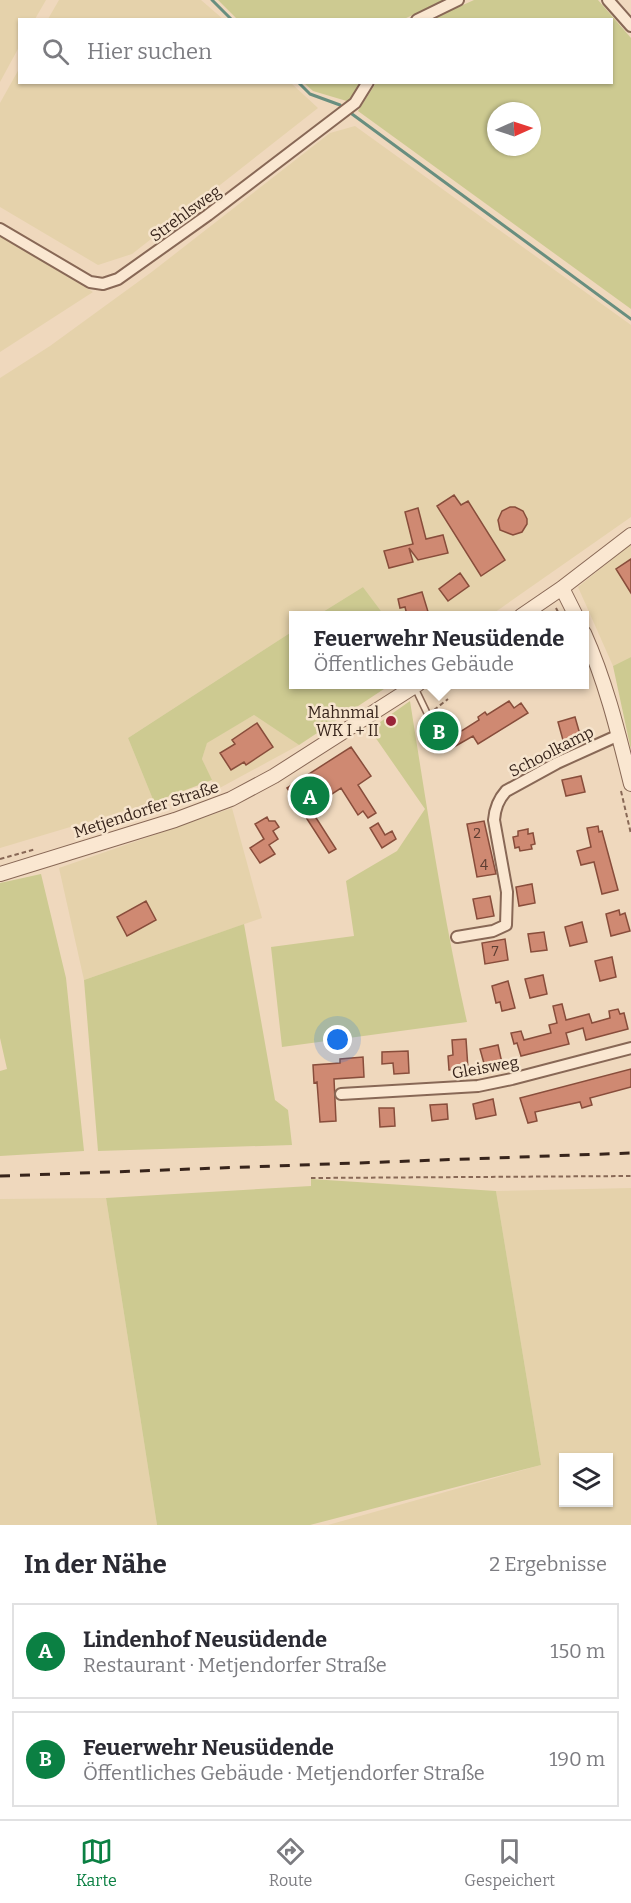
<!DOCTYPE html>
<html lang="de">
<head>
<meta charset="utf-8">
<style>
	:root { --surface:#fff; --page:#f2f2f3; --text:#2b2b33; --muted:#7c7c81; --line:#e1e1e2; --accent:#0b8043 }
	body { margin:0; font-family:Bitter,serif; background:var(--page); color:var(--text) }
	.controls { position:absolute; right:18px; bottom:18px; display:grid; overflow:hidden; border-radius:0px; box-shadow:0 2px 4px #0004 }
	.controls button { width:54px; height:54px; display:grid; place-items:center; padding:0; border:0; border-bottom:2px solid var(--line); background:var(--surface); color:var(--text); font:30px sans-serif }
	.compass { position:absolute; left:487px; top:102px; width:54px; height:54px; border-radius:50%; background:var(--surface); box-shadow:0 2px 4px #0004; rotate:87deg }
	.you { position:absolute; left:338px; top:1040px; width:21px; height:21px; margin:-15px; border:4px solid #fff; border-radius:50%; background:#1a73e8; box-shadow:0 0 0 9px #1a73e833 }
	.badge { display:grid; place-items:center; width:39px; height:39px; border-radius:50%; background:var(--accent); color:#fff; font-size:20px; font-weight:700 }
	.pin { position:absolute; translate:-50% -50%; border:3px solid #fff; box-shadow:0 2px 6px #0006 }
	.popup { position:absolute; left:289px; top:611px; width:300px; height:78px; box-sizing:border-box; display:grid; place-content:center; border-radius:0px; background:var(--surface); filter:drop-shadow(0 2px 4px #0005); font-size:20px; white-space:nowrap; color:var(--muted) }
	.popup b { font-size:22px; color:var(--text) }
	.popup::after { content:''; position:absolute; left:50%; top:100%; margin-left:-12px; border:12px solid transparent; border-top-color:var(--surface) }
	.list { margin:0; padding:0; list-style:none }
	h2 { display:flex; justify-content:space-between; align-items:center; height:78px; margin:0; padding:0 24px; font-size:26px }
	h2 small { font-size:20px; font-weight:400; color:var(--muted) }
	.list li { display:grid; grid-template-columns:39px 1fr auto; gap:18px; align-items:center; box-sizing:border-box; height:96px; margin:0 12px 12px; padding:0 12px; border:2px solid var(--line); border-radius:0px }
	.list b { display:block; font-size:22px; white-space:nowrap }
	.list p { margin:0; font-size:20px; white-space:nowrap; color:var(--muted) }
	.list em { font-size:20px; font-style:normal; color:var(--muted) }
	.icon { flex:none; width:33px; height:33px; fill:none; stroke:currentColor; stroke-width:2; stroke-linecap:round; stroke-linejoin:round }
	.map { position:relative; flex:none; width:631px; height:1525px; overflow:hidden }
	.search { position:absolute; background:var(--surface); box-shadow:0 2px 4px #0004; left:18px; right:18px; top:18px; height:66px; display:flex; align-items:center; gap:15px; box-sizing:border-box; padding:0 21px; border-radius:0px; color:var(--muted); font-size:22px }
	.sheet { height:294px; background:var(--surface) }
	nav { display:flex; justify-content:space-around; align-items:center; box-sizing:border-box; height:84px; border-top:2px solid var(--line); background:var(--surface); font-size:16px; color:var(--muted) }
	nav a { display:grid; justify-items:center; gap:3px }
	nav .on { color:var(--accent) }
	.map>svg:first-child { display:block }
	.farmland { fill:#e5d2ab; fill-rule:evenodd }
	.green { fill:#cdca91; fill-rule:evenodd }
	.lines { fill:none; stroke-linecap:round; stroke-linejoin:round }
	.stream { stroke:#688e7f; stroke-width:3 }
	.building { fill:#cf8972; stroke:#884d3b; stroke-width:1.5 }
	.service-casing { stroke:#886856; stroke-width:8 }
	.minor-casing { stroke:#886856; stroke-width:14 }
	.tertiary-casing { stroke:#886856; stroke-width:16 }
	.path { stroke:#886856; stroke-width:2; stroke-dasharray:4.5 3; stroke-linecap:butt }
	.service { stroke:#fae7d1; stroke-width:5 }
	.minor { stroke:#fae7d1; stroke-width:10 }
	.tertiary { stroke:#fae7d1; stroke-width:14 }
	.rail { stroke:#37241b; stroke-width:3; stroke-dasharray:10 10; stroke-linecap:butt }
	.poi-dot { fill:#992438; stroke:#f6e4cd; stroke-width:2 }
	.labels { text-anchor:middle; stroke-width:5; stroke-linejoin:round; paint-order:stroke }
	.number-label { font-size:14px; fill:#5d3d31 }
	.street-label { font-size:16px; fill:#37241b; stroke:#f6e4cd }
	.poi-label { font-size:16px; fill:#37241b; stroke:#f6e4cd; text-anchor:end }
</style>
</head>
<body>
<div class="map">
<svg width="631" height="1525" viewBox="0 0 631 1525">
	<rect width="100%" height="100%" fill="#efd8bd"/>
	<path class="farmland" d="M0 0H46L35 19 20 20 19 47 0 82Z
		M59 0H201L223 19H48Z
		M19 69 20 82 291 83 318 108 132 254 98 265 0 207V103Z
		M355 126 631 325V517L491 615H384L363 587 318 615 294 616 293 631 128 738 154 802 0 848V378L50 346 153 271 330 133Z
		M0 236 93 292 0 352Z
		M631 544V657L613 666 578 587Z
		M254 715 299 745 216 790 202 759 207 742Z
		M232 808 262 918 84 980 59 868Z
		M631 1188V1525H328L541 1465 496 1191ZM564 1458H608V1502H564Z
		M106 1198 157 1525H0V1199Z"/>
	<path class="green" d="M218 0H445L404 19 238 20Z
		M474 0H598L631 38V309L358 111 376 83 612 82V20L432 19ZM496 111H532V147H496Z
		M304 83H363L350 102 313 91Z
		M363 587 384 615H318Z
		M293 631 294 684 390 685 299 745 254 715 207 743 202 759 212 780 154 802 128 738Z
		M631 657V750L613 666Z
		M410 701C427 808 443 916 467 1022L282 1047 271 947 354 936 346 881 397 851 425 809 366 724 376 725Z
		M41 874 66 978 84 1151 0 1156V1071L7 1069 0 1038V883Z
		M244 924 275 1100 288 1110 292 1145 98 1151 84 980Z
		M311 1179 496 1191 541 1465 310 1525H157L106 1198 311 1186Z"/>
	<g class="lines">
		<path class="stream" d="M212 0 232 20
			M298 82 310 94 340 105
			M352 114 631 319"/>
	</g>
	<path class="building" d="M454 495 461 505 468 501 505 560 481 576 437 506Z
		M510 507H515L523 511 527 519V524L522 532 513 535 500 530 498 520 502 511Z
		M418 508 426 539 443 535 448 553 418 560 409 548 413 562 389 568 384 551 413 544 405 512Z
		M631 559V593L616 569Z
		M460 573 469 586 448 601 439 589Z
		M422 592 429 615H407L405 607 400 608 398 599Z
		M509 701 514 708 521 703 528 713 478 744 473 736 447 751 440 738 435 741 421 719 430 717 436 710 443 722 451 717 460 732 479 720 478 717 485 712 487 715Z
		M575 717 581 738 573 740 575 747 566 751 558 722Z
		M257 723 273 747 246 765 244 762 231 770 220 753 235 744 232 740Z
		M351 747 371 776 358 785 376 813 368 818 363 811 358 815 341 788 321 801 323 803 311 810 336 849 329 853 287 788Z
		M581 776 585 792 566 796 562 780Z
		M267 817 269 821H275L279 827 273 831 278 839 269 845 275 854 260 863 250 848 264 839 255 824Z
		M484 821 496 874 477 877 467 824Z
		M378 823 385 835 392 831 396 839 382 848 370 828Z
		M598 826 599 832 602 831 618 890 602 894 594 862 581 865 577 851 591 847 587 828Z
		M528 829V834L533 833 535 844 531 845 532 849 520 851 519 847 515 848 513 837 518 836V831Z
		M532 884 535 903 519 906 516 887Z
		M490 896 494 916 477 919 473 899Z
		M146 901 156 920 127 936 117 917Z
		M619 910 620 915 625 913 630 931 611 936 606 914Z
		M582 922 587 942 570 946 565 927Z
		M544 932 547 950 531 952 528 934Z
		M505 939 508 960 485 964 482 943Z
		M612 957 616 977 600 981 595 961Z
		M543 975 547 994 530 998 525 979Z
		M508 981 515 1008 502 1011 500 1002 496 1003 492 986Z
		M562 1004 566 1020 589 1014 592 1023 610 1018 609 1011 618 1009 620 1014 624 1013 628 1029 586 1040 583 1028 566 1033 569 1044 521 1056 517 1043 514 1044 511 1033 521 1031 524 1040 551 1033 549 1025 557 1023 553 1006Z
		M466 1039 468 1069 449 1070 448 1056 453 1055 452 1040Z
		M498 1045 502 1063 485 1067 480 1049Z
		M408 1051 409 1073 394 1074 393 1063 382 1064V1052Z
		M363 1057 364 1077 334 1079 336 1121 320 1122 317 1082 314 1083 313 1065 340 1063V1059Z
		M631 1069V1087L590 1098 592 1105 582 1108 580 1102 535 1112 537 1121 528 1123 520 1098Z
		M493 1099 496 1115 476 1119 473 1104Z
		M447 1104 448 1119 432 1121 430 1105Z
		M379 1108H394L395 1126 380 1127Z"/>
	<g class="lines">
		<defs>
			<path id="service" d="M415 688 427 713"/>
			<path id="minor" d="M608 0 631 26
				M417 20 458 0
				M0 229 90 282 103 284 118 279 208 215 355 103 368 82
				M457 937 493 931 506 925 507 892 494 820C495 808 498 800 506 791L557 763 619 735
				M341 1094 478 1086 512 1079 631 1048"/>
			<path id="tertiary" d="M562 588 576 616
				M521 616 562 588 631 535
				M584 633C606 682 618 732 631 784
				M0 874 175 820 231 799 274 776 418 684"/>
		</defs>
		<use href="#service" class="service-casing"/>
		<use href="#minor" class="minor-casing"/>
		<use href="#tertiary" class="tertiary-casing"/>
		<path class="path" d="M556 608 560 616
			M436 708 444 721
			M434 710 448 699
			M621 791 631 834
			M0 859 36 849
			M311 1178 631 1176"/>
		<use href="#service" class="service"/>
		<use href="#minor" class="minor"/>
		<use href="#tertiary" class="tertiary"/>
		<path class="rail" d="M0 1176 631 1153"/>
	</g>
	<circle class="poi-dot" cx="391" cy="721" r="6"/>
	<g class="labels">
		<g class="number-label">
			<text x="477" y="838">2</text>
			<text x="484" y="870">4</text>
			<text x="495" y="956">7</text>
		</g>
		<g class="street-label">
			<text transform="translate(185 213) rotate(-36)" y="6">Strehlsweg</text>
			<text transform="translate(551 751) rotate(-27)" y="6">Schoolkamp</text>
			<text transform="translate(146 809) rotate(-18)" y="6">Metjendorfer Straße</text>
			<text transform="translate(485 1067) rotate(-10)" y="6">Gleisweg</text>
		</g>
		<g class="poi-label">
			<text x="379" y="718">Mahnmal<tspan x="379" dy="18">WK I + II</tspan></text>
		</g>
	</g>
</svg>
<div class="controls">
<button><svg class="icon" aria-label="layers" viewBox="0 0 24 24"><path d="M12 4l9 5-9 5-9-5zM3 14l9 5 9-5"/></svg></button>
</div>
<svg class="compass" viewBox="-18 -18 36 36"><path d="M0-13l5 13h-10z" fill="#e53935"/><path d="M0 13l5-13h-10z" fill="#7c7c81"/></svg>
<div class="you"></div>
<div class="pin badge" style="left:310px;top:796px">A</div>
<div class="pin badge" style="left:439px;top:731px">B</div>
<div class="popup"><b>Feuerwehr Neusüdende</b>Öffentliches Gebäude</div>
<div class="search"><svg class="icon" aria-label="search" viewBox="0 0 24 24"><circle cx="10" cy="10" r="6"/><path d="M15 15l6 6"/></svg>Hier suchen</div>
</div>
<section class="sheet">
<h2>In der Nähe<small>2 Ergebnisse</small></h2>
<ul class="list">
<li><span class="badge">A</span><div><b>Lindenhof Neusüdende</b><p>Restaurant · Metjendorfer Straße</p></div><em>150 m</em></li>
<li><span class="badge">B</span><div><b>Feuerwehr Neusüdende</b><p>Öffentliches Gebäude · Metjendorfer Straße</p></div><em>190 m</em></li>
</ul>
</section>
<nav>
<a class="on"><svg class="icon" aria-label="map" viewBox="0 0 24 24"><path d="M3 6l6-2 6 2 6-2v14l-6 2-6-2-6 2zM9 4v14M15 6v14"/></svg>Karte</a>
<a><svg class="icon" aria-label="directions" viewBox="0 0 24 24"><path d="M12 3l9 9-9 9-9-9zM9 14v-3h6M13 9l2 2-2 2"/></svg>Route</a>
<a><svg class="icon" aria-label="saved" viewBox="0 0 24 24"><path d="M7 4h10v16l-5-4-5 4z"/></svg>Gespeichert</a>
</nav>
</body>
</html>
